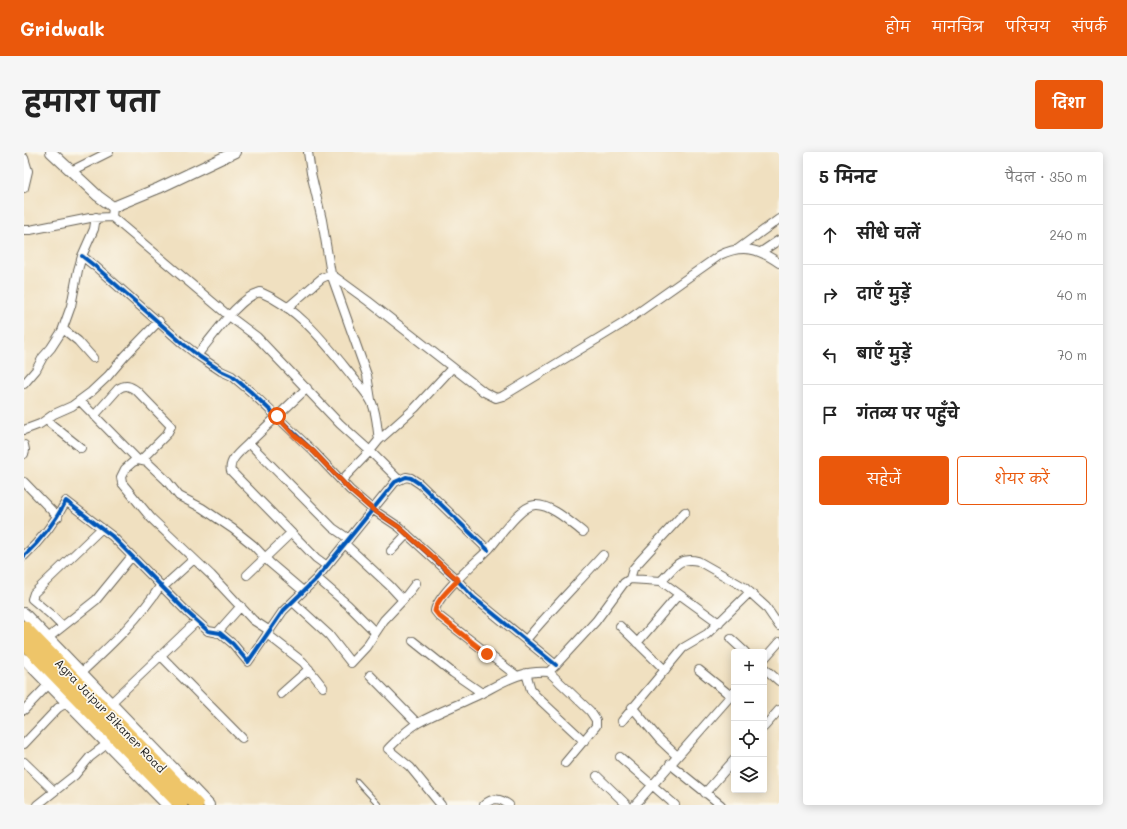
<!DOCTYPE html>
<html lang="hi">
<head>
<meta charset="utf-8">
<style>
	:root { --surface:#fff; --page:#f6f6f6; --text:#222; --muted:#767676; --line:#e0e0e0; --accent:#ea580c }
	body { margin:0; font-family:Mali,"Playpen Sans Deva",sans-serif; background:var(--page); color:var(--text) }
	.controls { position:absolute; right:12px; bottom:12px; display:grid; overflow:hidden; border-radius:4px; box-shadow:0 2px 10px #0003 }
	.controls button { width:36px; height:36px; display:grid; place-items:center; padding:0; border:0; border-bottom:1px solid var(--line); background:var(--surface); color:var(--text); font:20px sans-serif }
	.stop { position:absolute; width:12px; height:12px; margin:-9px; border:3px solid #ea580c; border-radius:50%; background:#fff }
	.stop.end { background:#ea580c; border-color:#fff; box-shadow:0 1px 4px #0008 }
	.list { margin:0; padding:0; list-style:none }
	h2 { display:flex; justify-content:space-between; align-items:center; height:52px; margin:0; padding:0 16px; font-size:17px }
	h2 small { font-size:13px; font-weight:400; color:var(--muted) }
	.list li { display:grid; grid-template-columns:26px 1fr auto; gap:12px; align-items:center; box-sizing:border-box; height:60px; padding:0 16px; border-top:1px solid var(--line) }
	.list b { display:block; font-size:15px; white-space:nowrap }
	.list em { font-size:13px; font-style:normal; color:var(--muted) }
	.actions { display:flex; gap:8px; padding:12px 16px }
	.actions a { flex:1; padding:9px 0; border:1px solid var(--accent); border-radius:4px; text-align:center; font-size:14px; color:var(--accent) }
	.actions .main { background:var(--accent); color:#fff }
	.icon { flex:none; width:22px; height:22px; fill:none; stroke:currentColor; stroke-width:2; stroke-linecap:round; stroke-linejoin:round }
	.map { position:relative; flex:none; width:755px; height:653px; overflow:hidden; border-radius:4px }
	header { display:flex; align-items:center; gap:24px; box-sizing:border-box; height:56px; padding:0 20px; background:var(--accent); color:#fff }
	header strong { font-size:19px }
	nav { display:flex; gap:22px; margin-inline-start:auto; font-size:14px }
	.intro { display:flex; align-items:center; justify-content:space-between; box-sizing:border-box; height:96px; padding:0 24px }
	h1 { margin:0; font-size:28px }
	.button { padding:10px 18px; border-radius:4px; background:var(--accent); color:#fff; font-size:14px; font-weight:700 }
	main { display:flex; gap:24px; padding:0 24px }
	aside { flex:1; background:var(--surface); border-radius:4px; box-shadow:0 2px 10px #0003 }
	.map>svg:first-child { display:block }
	.lines { fill:none; stroke-linecap:round; stroke-linejoin:round }
	.service-casing { stroke:#666155; stroke-width:6 }
	.minor-casing { stroke:#666155; stroke-width:10 }
	.tertiary-casing { stroke:#666155; stroke-width:12 }
	.trunk-casing { stroke:#666155; stroke-width:15 }
	.service { stroke:#fff; stroke-width:4 }
	.minor { stroke:#fff; stroke-width:8 }
	.tertiary { stroke:#fff; stroke-width:10 }
	.trunk { stroke:#eec569; stroke-width:13 }
	.cycleway-casing { stroke:#fbf7ec; stroke-width:6 }
	.cycleway { stroke:#0057b8; stroke-width:4 }
	.route { stroke:#ea580c; stroke-width:5 }
	.labels { text-anchor:middle; stroke-width:3.5; stroke-linejoin:round; paint-order:stroke }
	.street-label { font-size:12px; fill:#1c1c1c; stroke:#fbf7ec }
</style>
</head>
<body>
<header>
<strong>Gridwalk</strong>
<nav><a>होम</a><a>मानचित्र</a><a>परिचय</a><a>संपर्क</a></nav>
</header>
<div class="intro"><h1>हमारा पता</h1><a class="button">दिशा</a></div>
<main>
<div class="map">
<svg width="755" height="653" viewBox="0 0 755 653">
	<rect width="100%" height="100%" fill="#fbf7ec"/>
	<filter id="ink" filterUnits="userSpaceOnUse"><feTurbulence type="fractalNoise" baseFrequency=".025" numOctaves="2"/><feDisplacementMap in="SourceGraphic" scale="8" xChannelSelector="R" yChannelSelector="G"/><feConvolveMatrix kernelMatrix="1 2 1 2 8 2 1 2 1" color-interpolation-filters="sRGB"/></filter>
	<filter id="wash" filterUnits="userSpaceOnUse"><feTurbulence type="fractalNoise" baseFrequency=".012" numOctaves="4" result="noise"/><feDisplacementMap in="SourceGraphic" scale="16" xChannelSelector="R" yChannelSelector="G"/><feGaussianBlur stdDeviation="0.9" result="paint"/><feColorMatrix in="noise" values="0 0 0 0 0 0 0 0 0 0 0 0 0 0 0 0 0 1.4 0 .05"/><feComposite in="paint" operator="in"/></filter>
	<g filter="url(#wash)">
		<rect width="100%" height="100%" fill="#f0e0c0"/>
	</g>
	<g filter="url(#ink)">
		<g class="lines">
			<defs>
				<path id="service" d="M333 629 355 653"/>
				<path id="minor" d="M284 0 287 21 298 68 307 122 343 223 347 248
					M0 6 4 19 0 36
					M47 19 85 0
					M89 55 88 65 205 164 233 185 316 272 346 299 375 328
					M0 78H6L66 66 88 65
					M714 97 755 67
					M737 100 755 88
					M58 104 72 115 158 191 176 205 197 219 208 224 227 240 290 300 326 338 348 357 375 375 433 428 449 445 532 513
					M263 156 298 126 307 122 344 149 460 240 472 246 479 244 598 172 696 103C719 92 735 97 755 111
					M39 177 54 189 69 206
					M173 203C189 185 214 146 236 140 275 156 302 192 328 224 334 232 344 242 348 251 353 263 353 276 355 288L346 299 317 329
					M0 232 12 218 19 205 27 196 38 179 47 154 54 118 58 104 70 77 72 65
					M283 236 225 291 309 376 325 387
					M56 249 114 308
					M70 264 94 237C102 232 106 234 113 239L147 274 143 282 117 308
					M22 268 57 296
					M0 278 16 272 30 262 48 254 67 240 84 224 101 204 135 169
					M355 288 391 256 428 216
					M225 291C218 298 204 308 207 319L292 406 303 414
					M0 293 1 298 0 302
					M0 330 34 365
					M321 392 366 434 379 448
					M367 399 383 382
					M0 404C17 388 31 370 42 349L88 384 164 461 184 479 196 481 209 492 224 510 259 459 293 426 371 330 382 325 387 326 396 332 464 398
					M223 423 267 381
					M293 426 324 453 351 480
					M606 427 609 417 615 410 661 360
					M637 429 695 471
					M139 435 170 407
					M269 450 305 483 327 511 342 495 360 468 379 448 392 431
					M38 474 26 462 8 447 10 441 78 376
					M596 474 641 518
					M246 479 229 468 187 423 127 366 98 331 97 325 101 317 109 310 114 308 123 310 142 328 155 344 178 356 209 377 229 393 246 411 279 439
					M193 481 217 454
					M243 482 279 510 299 535
					M24 486 72 448 108 404
					M707 487 721 500
					M502 488C526 459 553 432 579 403
					M389 489 429 521 458 541
					M613 491 655 442
					M137 504 218 586
					M740 507 755 490
					M740 516 755 529
					M675 518 707 544
					M58 520C88 492 114 468 137 433
					M525 520 566 559 572 568V574L541 611
					M502 521 507 538 512 544 560 589
					M346 523 393 571
					M493 524 415 464 411 459C413 443 452 410 465 397 475 386 496 354 511 353 527 352 547 371 559 380
					M257 542 285 517
					M87 551 173 469
					M608 555 635 587 653 604
					M0 558 25 532
					M598 569 659 496 683 482 726 440
					M740 575 755 558
					M0 592 34 556 42 551
					M596 605 651 653
					M0 610 30 639
					M646 612 697 653
					M573 624 603 653
					M681 641 710 608
					M13 653 51 623 66 605 83 592
					M417 653 386 615 364 597C373 588 382 578 394 571 412 561 431 554 450 545 477 532 493 518 525 520L572 469 600 431 606 427 637 429C650 416 655 404 674 409L720 435 742 455 755 474
					M460 653C469 645 476 646 485 653
					M611 653 710 540"/>
				<path id="tertiary" d="M27 0 74 44 89 55 135 36 211 0
					M0 461 185 653
					M0 507 143 653"/>
				<path id="trunk" d="M0 475 173 653
					M0 491 157 653"/>
			</defs>
			<use href="#service" class="service-casing"/>
			<use href="#minor" class="minor-casing"/>
			<use href="#tertiary" class="tertiary-casing"/>
			<use href="#trunk" class="trunk-casing"/>
			<use href="#service" class="service"/>
			<use href="#minor" class="minor"/>
			<use href="#tertiary" class="tertiary"/>
			<use href="#trunk" class="trunk"/>
			<defs>
				<path id="cycleway" d="M58 104 72 115 158 191 176 205 197 219 208 224 227 240 290 300 326 338 348 357 375 375 433 428 449 445 532 513
					M0 404C17 388 31 370 42 349L88 384 164 461 184 479 196 481 209 492 224 510 259 459 293 426 371 330 382 325 387 326 396 332 464 398"/>
			</defs>
			<use href="#cycleway" class="cycleway-casing"/>
			<use href="#cycleway" class="cycleway"/>
		</g>
	</g>
	<g class="lines" filter="url(#ink)">
		<path class="route" d="M253 264 270 283 290 300 326 338 348 357 375 375 434 428C426 437 413 447 411 459L415 464 463 502"/>
	</g>
	<g class="labels">
		<g class="street-label">
			<text transform="translate(86 564) rotate(46)" y="4">Agra Jaipur Bikaner Road</text>
		</g>
	</g>
</svg>
<div class="controls">
<button>+</button>
<button>−</button>
<button><svg class="icon" aria-label="locate" viewBox="0 0 24 24"><circle cx="12" cy="12" r="6"/><path d="M12 2v4M12 18v4M2 12h4M18 12h4"/></svg></button>
<button><svg class="icon" aria-label="layers" viewBox="0 0 24 24"><path d="M12 4l9 5-9 5-9-5zM3 14l9 5 9-5"/></svg></button>
</div>
<div class="stop" style="left:253px;top:264px"></div>
<div class="stop end" style="left:463px;top:502px"></div>
</div>
<aside>
<h2>5 मिनट<small>पैदल · 350 m</small></h2>
<ul class="list">
<li><svg class="icon" aria-label="ahead" viewBox="0 0 24 24"><path d="M12 20V5M6 11l6-6 6 6"/></svg><div><b>सीधे चलें</b></div><em>240 m</em></li>
<li><svg class="icon" aria-label="right" viewBox="0 0 24 24"><path d="M7 20v-9h11M14 6l5 5-5 5"/></svg><div><b>दाएँ मुड़ें</b></div><em>40 m</em></li>
<li><svg class="icon" aria-label="left" viewBox="0 0 24 24"><path d="M17 20v-9H6M10 6l-5 5 5 5"/></svg><div><b>बाएँ मुड़ें</b></div><em>70 m</em></li>
<li><svg class="icon" aria-label="arrive" viewBox="0 0 24 24"><path d="M6 21V4h12l-3 4 3 4H6"/></svg><div><b>गंतव्य पर पहुँचे</b></div></li>
</ul>
<div class="actions"><a class="main">सहेजें</a><a>शेयर करें</a></div>
</aside>
</main>
</body>
</html>
